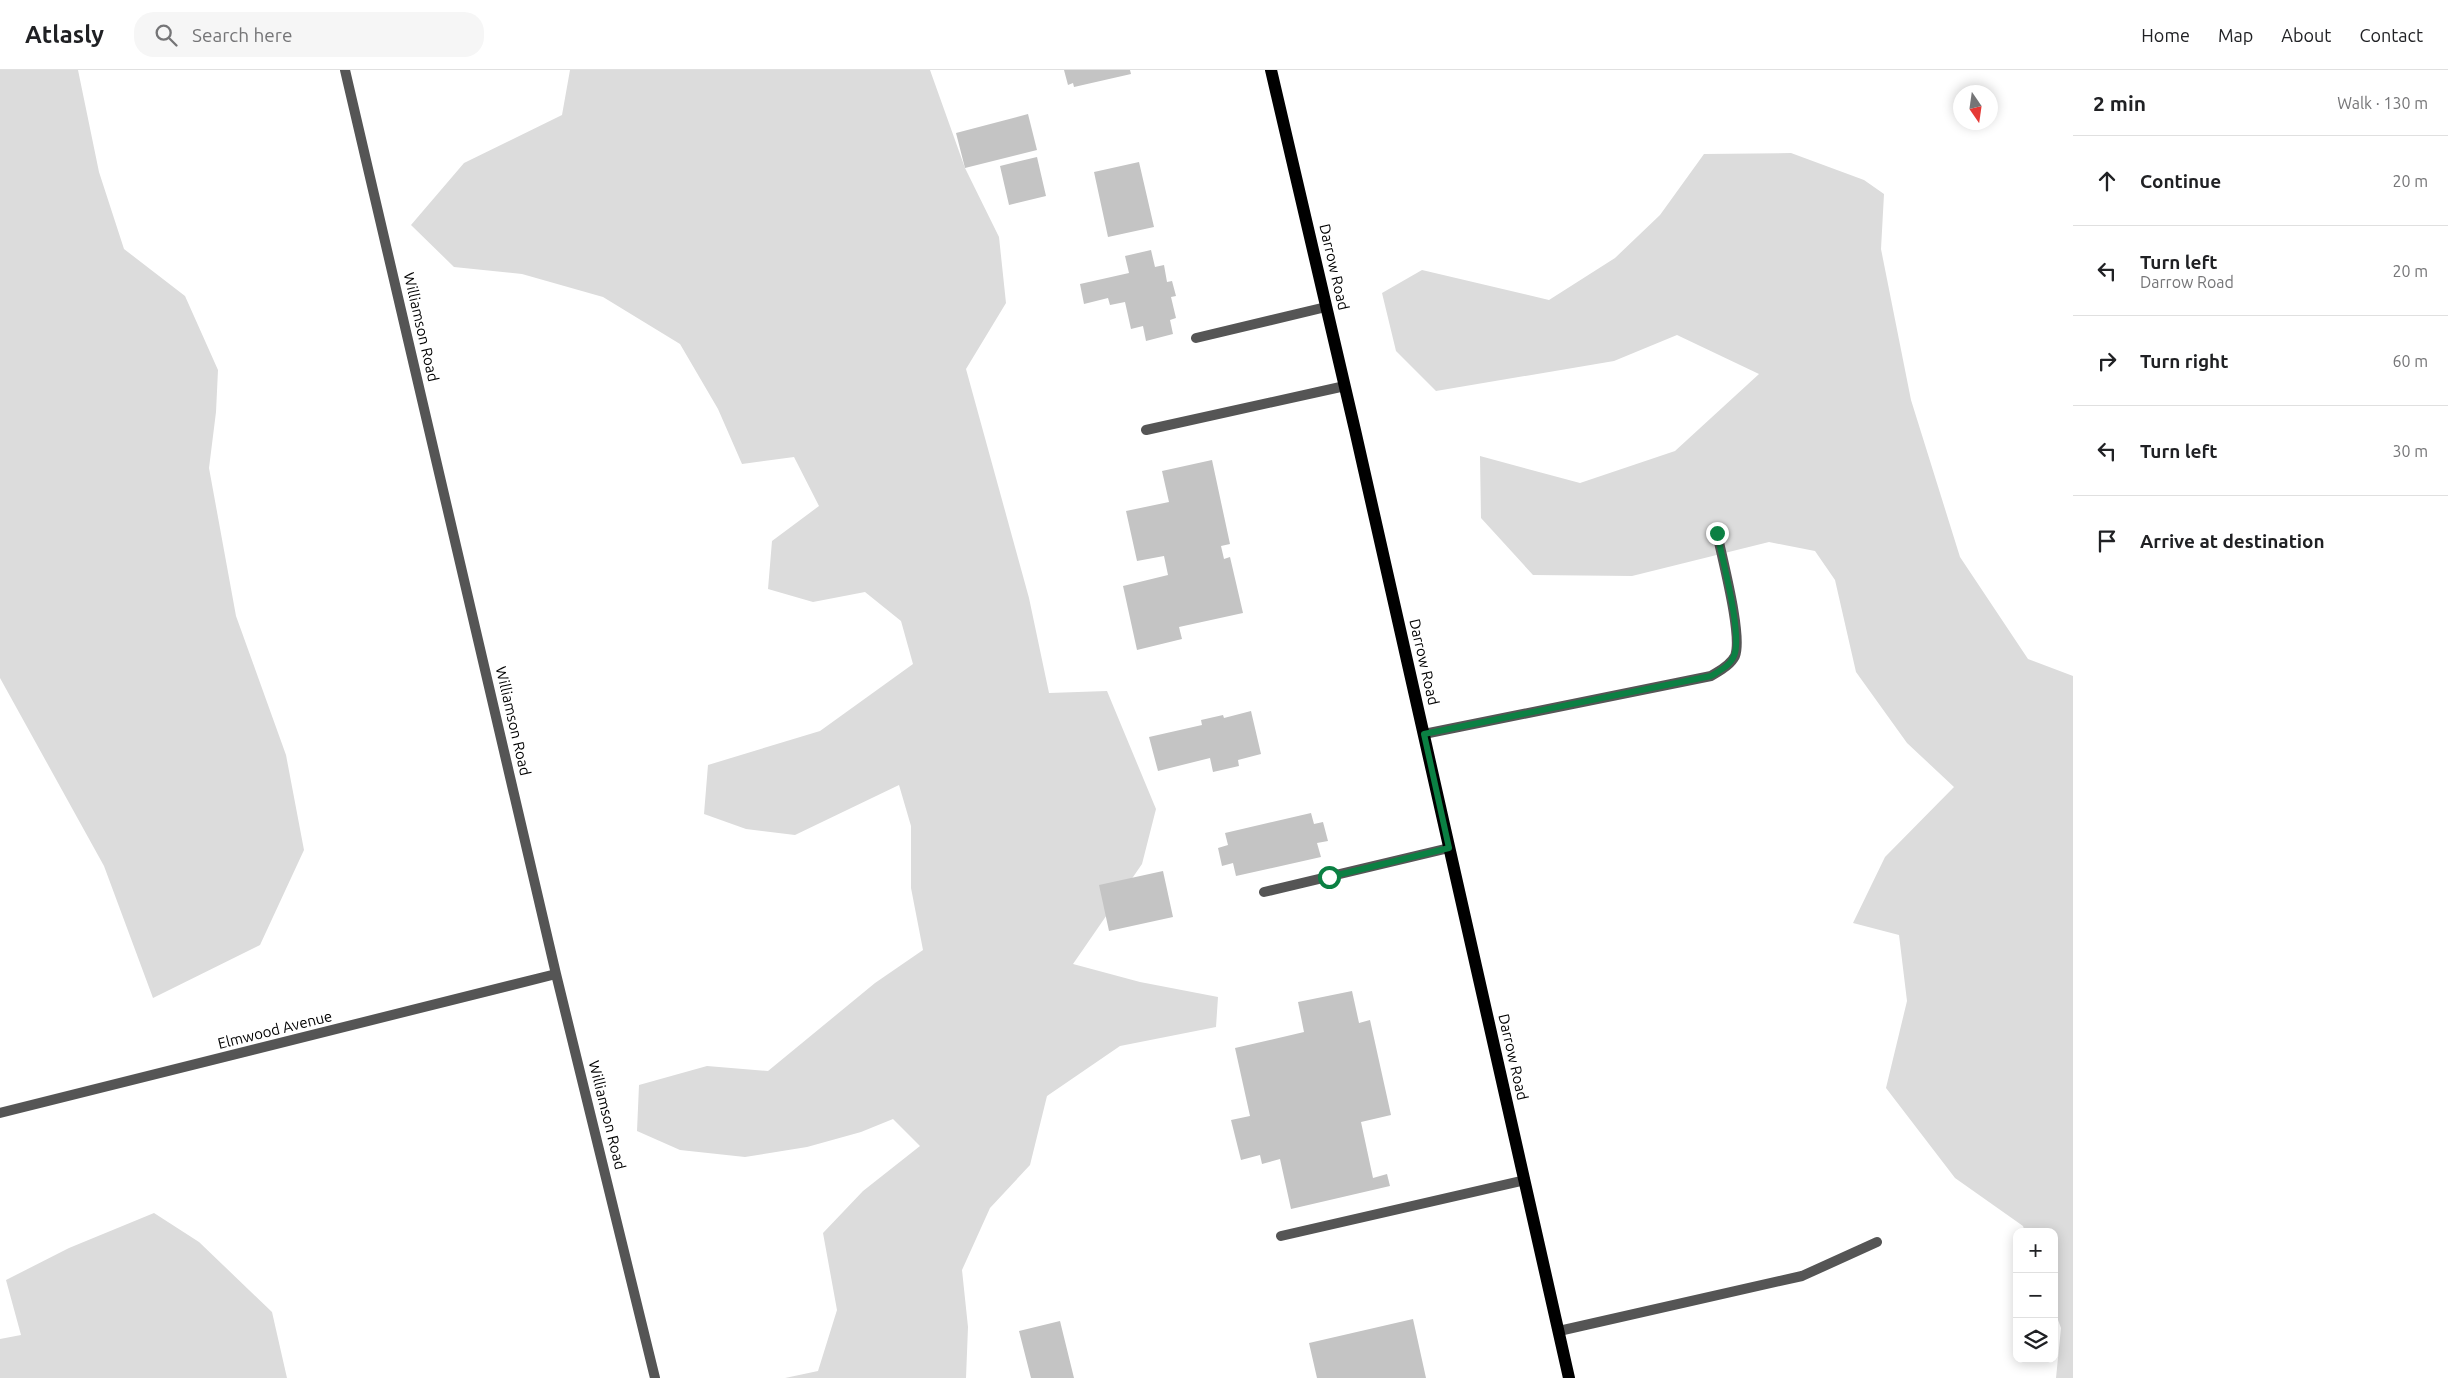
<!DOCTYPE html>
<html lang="en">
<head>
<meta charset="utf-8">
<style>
	:root { --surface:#fff; --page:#f6f6f6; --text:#202124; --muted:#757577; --line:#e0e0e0 }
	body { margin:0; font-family:Ubuntu,sans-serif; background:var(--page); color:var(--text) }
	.controls { position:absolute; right:15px; bottom:15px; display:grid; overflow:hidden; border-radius:10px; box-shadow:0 2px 12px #0003 }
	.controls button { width:45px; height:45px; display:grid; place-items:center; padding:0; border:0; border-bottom:1px solid var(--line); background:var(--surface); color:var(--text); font:25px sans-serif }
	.compass { position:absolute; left:1953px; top:15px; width:45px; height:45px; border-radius:50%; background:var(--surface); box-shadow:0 2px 12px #0003; rotate:167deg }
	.stop { position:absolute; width:15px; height:15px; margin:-11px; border:4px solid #0b8043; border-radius:50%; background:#fff }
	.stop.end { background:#0b8043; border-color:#fff; box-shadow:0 1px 5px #0008 }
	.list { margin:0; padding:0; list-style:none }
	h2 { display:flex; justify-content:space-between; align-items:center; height:65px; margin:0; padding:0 20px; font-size:21px }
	h2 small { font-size:16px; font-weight:400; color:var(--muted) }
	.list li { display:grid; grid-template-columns:32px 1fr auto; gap:15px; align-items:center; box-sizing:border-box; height:90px; padding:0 20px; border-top:1px solid var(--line) }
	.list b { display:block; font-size:19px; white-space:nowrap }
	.list p { margin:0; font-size:16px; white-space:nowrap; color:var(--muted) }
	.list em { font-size:16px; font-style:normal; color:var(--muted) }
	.icon { flex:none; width:28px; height:28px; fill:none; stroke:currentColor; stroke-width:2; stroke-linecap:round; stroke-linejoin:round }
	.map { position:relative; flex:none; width:2073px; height:1308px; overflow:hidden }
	header { display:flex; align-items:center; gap:30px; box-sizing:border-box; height:70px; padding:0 25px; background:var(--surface); border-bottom:1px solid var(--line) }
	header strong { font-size:24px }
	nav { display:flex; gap:28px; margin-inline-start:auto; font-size:18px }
	.search { width:350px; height:45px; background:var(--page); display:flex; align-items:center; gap:12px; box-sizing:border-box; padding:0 18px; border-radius:20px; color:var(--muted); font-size:19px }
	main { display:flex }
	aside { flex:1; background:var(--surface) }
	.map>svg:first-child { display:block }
	.green { fill:#dcdcdc }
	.building { fill:#c4c4c4 }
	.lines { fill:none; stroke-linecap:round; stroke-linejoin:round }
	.lane { stroke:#555; stroke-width:10 }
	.street { stroke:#555; stroke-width:10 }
	.primary { stroke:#000; stroke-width:12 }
	.route { stroke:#0b8043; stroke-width:6 }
	.labels { text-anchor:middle; stroke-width:5; stroke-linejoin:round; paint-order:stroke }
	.street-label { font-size:15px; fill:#000; stroke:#fff }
</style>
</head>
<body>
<header>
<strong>Atlasly</strong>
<div class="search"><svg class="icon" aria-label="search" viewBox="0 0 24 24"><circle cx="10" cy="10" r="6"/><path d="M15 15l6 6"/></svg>Search here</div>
<nav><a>Home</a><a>Map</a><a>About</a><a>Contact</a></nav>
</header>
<main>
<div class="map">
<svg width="2073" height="1308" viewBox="0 0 2073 1308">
	<rect width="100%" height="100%" fill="#fff"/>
	<path class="green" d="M0 0H78L99 102 124 179 185 226 218 300 216 342 209 398 236 546 286 685 304 780 260 875 153 928 104 796 0 608Z
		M570 0H930L965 98 999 167 1006 233 966 299 1029 528 1049 623 1107 621 1156 739 1142 794 1073 894 1140 912 1218 927 1216 957 1120 976 1047 1026 1030 1095 990 1138 962 1200 968 1257 966 1308H785L818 1301 837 1240 823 1163 863 1121 920 1076 893 1049 861 1062 807 1077 745 1087 680 1080 637 1061 639 1015 707 996 768 1001 875 913 923 880 911 818V756L899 715 795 765 746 759 704 744 708 695 820 661 913 594 901 551 865 522 813 532 768 519 772 471 819 436 794 387 742 394 718 339 680 274 603 227 522 204 454 197 411 155 464 93 562 45Z
		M1791 83 1864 110 1884 124 1881 179 1911 330 1960 487 2028 589 2073 606V1308H2056L2061 1258 2054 1239V1162H2025L2023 1156 1955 1108 1886 1018 1907 931 1899 865 1853 853 1885 787 1954 717 1907 673 1856 602 1835 510 1815 481 1769 472 1632 506 1533 505 1481 448 1480 386 1580 413 1675 381 1759 304 1677 265 1614 291 1436 321 1396 281 1382 223 1422 200 1549 230 1615 188 1660 145 1704 84Z
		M154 1143 199 1172 272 1242 287 1308H0V1269L21 1265 6 1210 69 1178Z"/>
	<path class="building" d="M1064 0H1130L1131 4 1074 17 1073 13 1068 15Z
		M1028 44 1037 80 965 98 956 63Z
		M1037 87 1046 126 1009 135 1000 96Z
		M1139 92 1154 157 1108 167 1094 102Z
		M1151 180 1155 197 1164 195 1167 212 1172 211 1176 226 1171 227 1176 248 1170 250 1173 264 1146 271 1143 256 1131 259 1125 232 1110 235 1108 228 1084 234 1080 214 1129 203 1125 186Z
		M1212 390 1230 474 1221 476 1224 489 1230 487 1243 543 1179 557 1182 569 1137 580 1123 516 1168 505 1164 486 1137 491 1126 441 1169 432 1162 401Z
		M1251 641 1261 684 1238 690 1239 696 1213 702 1210 688 1158 701 1149 667 1202 655 1201 650 1223 645 1224 648Z
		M1311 743 1314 754 1323 752 1328 771 1317 773 1321 787 1236 806 1233 793 1222 796 1218 778 1228 775 1225 763Z
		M1163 801 1173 847 1109 861 1099 815Z
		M1352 921 1359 953 1370 950 1391 1045 1361 1052 1373 1108 1387 1104 1390 1116 1291 1139 1280 1089 1262 1094 1260 1085 1241 1090 1231 1050 1250 1046 1235 978 1304 962 1298 932Z
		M1413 1249 1426 1308H1317L1309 1273Z
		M1060 1251 1074 1308H1031L1019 1261Z"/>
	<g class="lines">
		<path class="lane" d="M1196 268 1326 237
			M1146 360 1345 316
			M1424 664 1711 606C1719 601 1730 596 1735 586 1743 566 1722 488 1717 463
			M1264 822 1449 778
			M1281 1166 1525 1110
			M1559 1261 1802 1206 1877 1172"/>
		<path class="street" d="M345 0 556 904 655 1308
			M0 1043 556 904"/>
		<path class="primary" d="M1271 0 1355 360 1569 1308"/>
	</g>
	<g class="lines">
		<path class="route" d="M1329 807 1449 778 1424 664 1711 606C1719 601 1730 596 1734 586 1743 566 1722 488 1717 463"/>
	</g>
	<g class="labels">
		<g class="street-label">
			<text transform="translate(1334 197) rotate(77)" y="5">Darrow Road</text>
			<text transform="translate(421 257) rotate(77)" y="5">Williamson Road</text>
			<text transform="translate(1424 592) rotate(77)" y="5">Darrow Road</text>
			<text transform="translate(513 651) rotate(77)" y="5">Williamson Road</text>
			<text transform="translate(275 960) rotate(-14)" y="5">Elmwood Avenue</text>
			<text transform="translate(1513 987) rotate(77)" y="5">Darrow Road</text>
			<text transform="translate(607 1045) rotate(76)" y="5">Williamson Road</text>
		</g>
	</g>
</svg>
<div class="controls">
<button>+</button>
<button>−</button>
<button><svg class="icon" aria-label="layers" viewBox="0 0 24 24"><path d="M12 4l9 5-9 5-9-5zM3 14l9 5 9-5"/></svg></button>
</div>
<svg class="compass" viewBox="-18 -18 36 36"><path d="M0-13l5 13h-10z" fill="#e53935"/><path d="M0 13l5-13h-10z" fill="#757577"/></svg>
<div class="stop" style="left:1329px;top:807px"></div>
<div class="stop end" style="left:1717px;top:463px"></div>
</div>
<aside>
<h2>2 min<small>Walk · 130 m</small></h2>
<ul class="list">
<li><svg class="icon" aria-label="ahead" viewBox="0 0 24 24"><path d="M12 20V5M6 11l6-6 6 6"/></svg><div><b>Continue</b></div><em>20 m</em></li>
<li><svg class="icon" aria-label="left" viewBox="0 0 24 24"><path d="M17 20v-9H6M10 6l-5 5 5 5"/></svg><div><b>Turn left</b><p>Darrow Road</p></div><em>20 m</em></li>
<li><svg class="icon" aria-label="right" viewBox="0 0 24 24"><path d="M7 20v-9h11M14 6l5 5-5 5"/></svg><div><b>Turn right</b></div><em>60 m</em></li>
<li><svg class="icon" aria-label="left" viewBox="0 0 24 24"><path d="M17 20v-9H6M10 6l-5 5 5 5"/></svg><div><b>Turn left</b></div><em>30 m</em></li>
<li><svg class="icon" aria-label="arrive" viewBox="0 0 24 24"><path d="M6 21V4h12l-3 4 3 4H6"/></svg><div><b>Arrive at destination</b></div></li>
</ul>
</aside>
</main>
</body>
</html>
